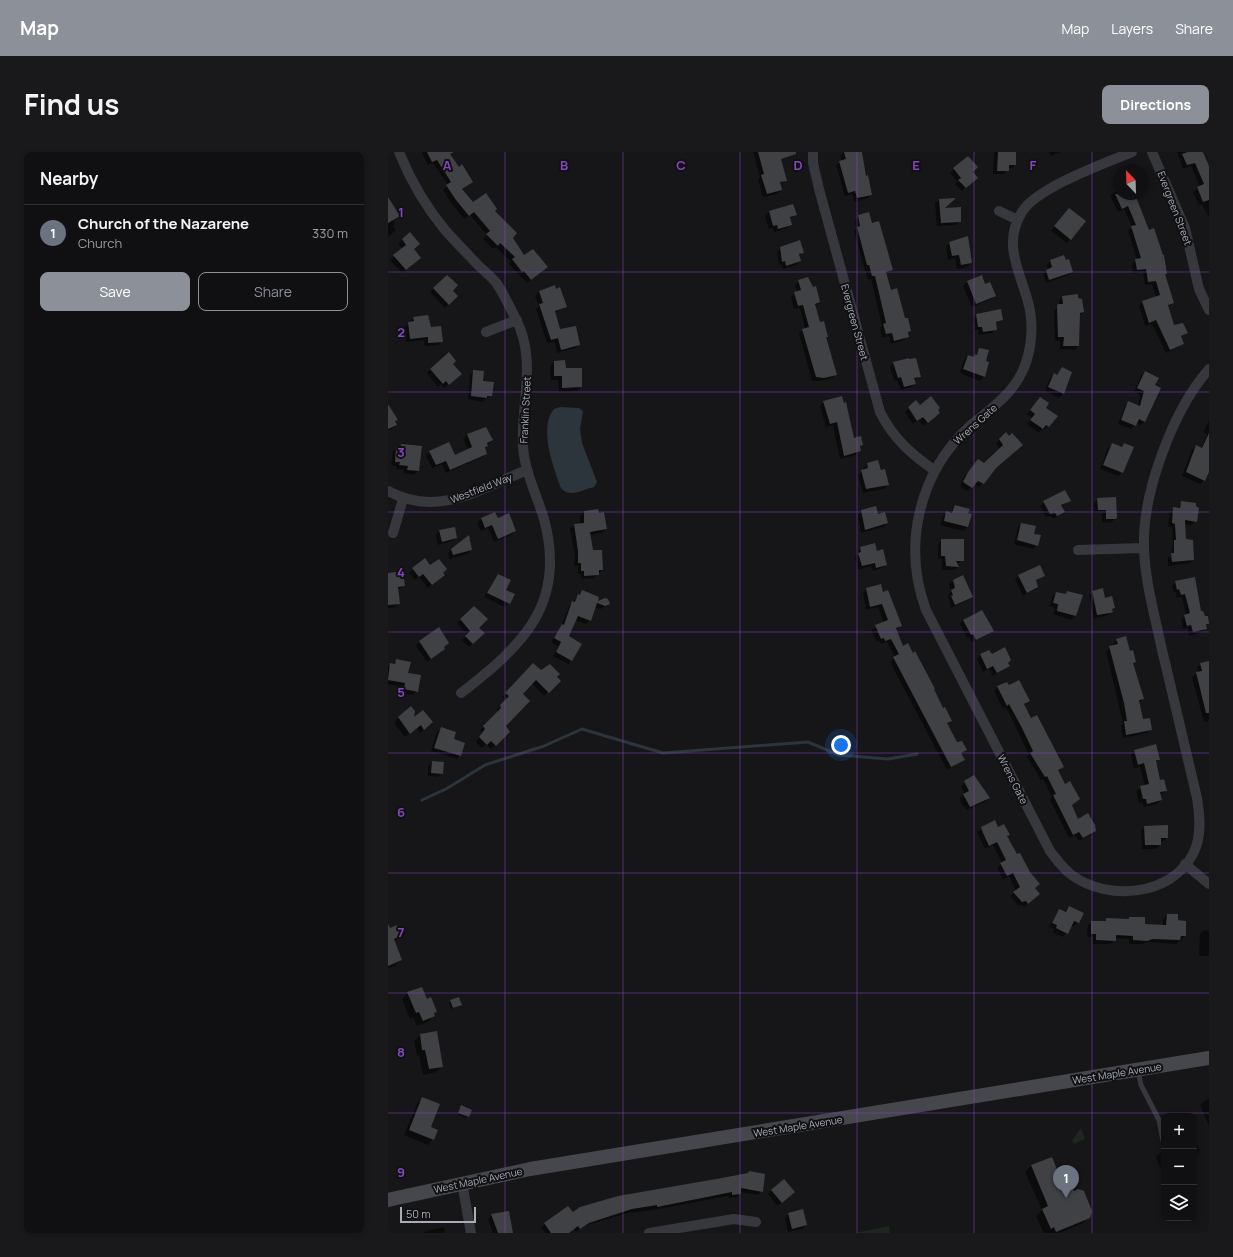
<!DOCTYPE html>
<html lang="en">
<head>
<meta charset="utf-8">
<style>
	:root { --surface:#101012; --page:#19191b; --text:#f1f3f6; --muted:#9c9d9f; --line:#303032; --accent:#8c9099 }
	body { margin:0; font-family:Manrope,sans-serif; background:var(--page); color:var(--text) }
	.controls { position:absolute; right:12px; bottom:12px; display:grid; overflow:hidden; border-radius:8px; box-shadow:0 2px 6px #0003 }
	.controls button { width:36px; height:36px; display:grid; place-items:center; padding:0; border:0; border-bottom:1px solid var(--line); background:var(--surface); color:var(--text); font:20px sans-serif }
	.compass { position:absolute; left:725px; top:12px; width:36px; height:36px; border-radius:50%; background:var(--surface); box-shadow:0 2px 6px #0003; rotate:337deg }
	.scale { position:absolute; left:12px; bottom:10px; width:76px; box-sizing:border-box; padding-left:4px; border:2px solid #a8adb8; border-top:0; font-size:11px; line-height:14px; white-space:nowrap; color:#a8adb8; -webkit-text-stroke:3px #111113; paint-order:stroke }
	.you { position:absolute; left:453px; top:593px; width:14px; height:14px; margin:-10px; border:3px solid #fff; border-radius:50%; background:#1a73e8; box-shadow:0 0 0 6px #1a73e833 }
	.badge { display:grid; place-items:center; width:26px; height:26px; border-radius:50%; background:var(--accent); color:#fff; font-size:13px; font-weight:700 }
	.pin { position:absolute; translate:-50% -33px; filter:drop-shadow(0 1px 2px #0008) }
	.pin::after { content:''; position:absolute; top:21px; width:14px; height:12px; background:inherit; clip-path:polygon(0 0,100% 0,50% 100%) }
	.list { margin:0; padding:0; list-style:none }
	h2 { display:flex; justify-content:space-between; align-items:center; height:52px; margin:0; padding:0 16px; font-size:17px }
	h2 small { font-size:13px; font-weight:400; color:var(--muted) }
	.list li { display:grid; grid-template-columns:26px 1fr auto; gap:12px; align-items:center; box-sizing:border-box; height:56px; padding:0 16px; border-top:1px solid var(--line) }
	.list b { display:block; font-size:15px; white-space:nowrap }
	.list p { margin:0; font-size:13px; white-space:nowrap; color:var(--muted) }
	.list em { font-size:13px; font-style:normal; color:var(--muted) }
	.actions { display:flex; gap:8px; padding:12px 16px }
	.actions a { flex:1; padding:9px 0; border:1px solid var(--accent); border-radius:8px; text-align:center; font-size:14px; color:var(--accent) }
	.actions .main { background:var(--accent); color:#fff }
	.icon { flex:none; width:22px; height:22px; fill:none; stroke:currentColor; stroke-width:2; stroke-linecap:round; stroke-linejoin:round }
	.map { position:relative; flex:none; width:821px; height:1081px; overflow:hidden; border-radius:8px }
	header { display:flex; align-items:center; gap:24px; box-sizing:border-box; height:56px; padding:0 20px; background:var(--accent); color:#fff }
	header strong { font-size:19px }
	nav { display:flex; gap:22px; margin-inline-start:auto; font-size:14px }
	.intro { display:flex; align-items:center; justify-content:space-between; box-sizing:border-box; height:96px; padding:0 24px }
	h1 { margin:0; font-size:28px }
	.button { padding:10px 18px; border-radius:8px; background:var(--accent); color:#fff; font-size:14px; font-weight:700 }
	main { display:flex; gap:24px; padding:0 24px }
	aside { flex:1; background:var(--surface); border-radius:8px; box-shadow:0 2px 6px #0003 }
	.map>svg:first-child { display:block }
	.green { fill:#1e261f }
	.water { fill:#2c353c }
	.shadow { fill:#0007 }
	.lines { fill:none; stroke-linecap:round; stroke-linejoin:round }
	.stream { stroke:#2c353c; stroke-width:3 }
	.building { fill:#404145 }
	.service { stroke:#37383d; stroke-width:5 }
	.minor { stroke:#37383d; stroke-width:10 }
	.secondary { stroke:#45474d; stroke-width:14 }
	.grid { fill:none; stroke:#8446be; stroke-width:1; stroke-opacity:0.55 }
	.labels { text-anchor:middle; stroke-width:4; stroke-linejoin:round; paint-order:stroke }
	.street-label { font-size:10px; fill:#a8adb8; stroke:#111113 }
	.grid-label { font-size:13px; text-anchor:middle; font-weight:bold; fill:#8446be; stroke:#111113; stroke-width:4; stroke-linejoin:round; paint-order:stroke }
</style>
</head>
<body>
<header>
<strong>Map</strong>
<nav><a>Map</a><a>Layers</a><a>Share</a></nav>
</header>
<div class="intro"><h1>Find us</h1><a class="button">Directions</a></div>
<main>
<aside>
<h2>Nearby<small></small></h2>
<ul class="list">
<li><span class="badge" style="background:#6b7280">1</span><div><b>Church of the Nazarene</b><p>Church</p></div><em>330 m</em></li>
</ul>
<div class="actions"><a class="main">Save</a><a>Share</a></div>
</aside>
<div class="map">
<svg width="821" height="1081" viewBox="0 0 821 1081">
	<rect width="100%" height="100%" fill="#161618"/>
	<path class="green" d="M693 976 697 987 686 992 684 988Z
		M501 1074 502 1081H467Z"/>
	<path class="water" d="M172 255 191 256 195 259 192 277 194 291 209 330 206 335C195 337 182 347 173 336 166 317 150 275 166 257Z"/>
	<path class="shadow" d="M35 0H64L61 1 71 16 84 30 73 38 84 52 105 59 136 104 155 119 139 131 121 112 123 110 108 95 105 97 95 87 99 83 82 63 76 67 64 52 55 38 60 33 45 11 40 13 34 1Z
		M365 0H391L398 28 391 33 393 38 389 42 375 45 370 28 372 25Z
		M456 0H470L483 42 480 46 466 50 464 42 457 44 448 13 454 9 452 4Z
		M606 0H628L627 12 624 16H620L616 22H605Z
		M661 0H673L663 4Z
		M789 0H816L815 2 821 17V66L814 52 811 53 805 40 812 35 803 14 795 17Z
		M580 5 584 20 589 25 574 39 567 32 570 30 562 21Z
		M731 37V42H747L778 122 776 123 785 150 779 155 786 175 798 181 792 186 795 192 791 195 778 201 764 172 757 174 751 154 754 150 768 145 764 132 757 133 755 120 745 122 744 112 749 108 740 79 744 75 736 57 730 60 722 44Z
		M0 45 11 64 5 69 7 71 5 74 8 78 0 85Z
		M551 48 555 57 572 69 568 73 549 74 547 51Z
		M405 53 407 63 402 67 403 72 399 76 386 80 385 76 381 77 377 64 381 60Z
		M677 61 682 87 679 91 663 79Z
		M471 64 483 72 504 118 497 122 502 139 522 179 516 188 503 192 501 184 494 186 492 176 494 174 483 127 480 128 466 79 468 77 467 68Z
		M22 81 28 110 14 121 2 108 15 97 10 92Z
		M562 91 583 111 579 115 569 117 567 106 560 108 558 94Z
		M393 96 415 100 411 104 412 109 408 113 395 117 393 112 391 113 389 100Z
		M663 109 684 119 680 123 658 131 655 122 660 118 659 113Z
		M59 124 63 139 68 144 57 156 42 140Z
		M593 125 596 133 607 143 603 147 584 155 575 134 579 130Z
		M411 129 431 150 427 154 431 171 439 184 437 186 448 222 444 226 432 229H424L411 181 417 177 412 156 406 157 403 145 409 140 407 133Z
		M166 134 178 154 167 161 171 178 191 193 187 196 169 201 167 190 159 191 148 157 151 154 147 144 151 140Z
		M674 145 695 160 691 164 690 194 687 198 672 197V189L667 188 666 159 671 153V149Z
		M589 163 614 168 607 172 608 177 604 181 591 183 590 178H587L585 166Z
		M26 166 54 189 50 193 37 194 36 188 19 190 17 175Z
		M592 197 597 209 600 210 596 225 592 229 572 221 576 208 580 204 585 206Z
		M166 210 177 217 193 235 189 239 171 240 170 228H163L162 214Z
		M506 211 532 224 526 229 527 232 523 235 513 238 509 228 506 229 502 215Z
		M64 212 68 226 56 236 53 232 50 235 39 221 42 217Z
		M674 216 683 220 675 242 671 246 657 239 662 226 666 223 668 224Z
		M86 219 103 243 94 250 80 247 82 223Z
		M757 220 766 233 757 269 753 273 748 271 743 277 730 272 737 254 741 250 750 254 752 243 746 240 753 224Z
		M435 250 465 287 474 293 468 303 452 307 445 273 438 275 432 254Z
		M528 250 547 265 535 274 531 268 525 272 517 260Z
		M649 250 668 264 656 278 654 277 651 281 639 272 644 266 639 262Z
		M0 256 8 268 7 270 8 274 0 279Z
		M821 269V317L816 328 812 332 794 324 804 298 808 294 813 297 819 282 815 280Z
		M98 277 104 288 96 297 98 301 94 305 58 321 54 312 44 316 38 304 42 300 67 305 80 298 75 287 79 283Z
		M618 282 634 293 607 316 591 335 586 332 579 339 572 334 576 325 586 312 596 313 612 297 608 291Z
		M724 292 733 295 736 292 734 320 730 324 712 317 720 296Z
		M14 293 30 319 26 323 16 321V318L8 317V314L3 313 5 299Z
		M490 309 500 333 496 337 475 341 470 323 476 318 475 316 479 312Z
		M710 347 727 366 724 370 714 371V361H706V351Z
		M681 348 673 355 675 360 665 367 663 364 658 365 652 354 656 350Z
		M793 350 808 369 804 373 797 372V388L805 407 802 411 780 414V406L783 404 785 392 784 375H780L782 360 786 356 789 357Z
		M567 354 582 363 579 375 575 379 552 373 555 364 559 360 562 361Z
		M209 358 218 377 214 381 201 383 204 399 214 418 206 426 193 427V422H190V414H186L187 404 182 377 186 373 192 372V364L196 360Z
		M473 359 489 363 499 371 495 375 473 381 470 363Z
		M107 361 110 367 127 379 123 383 106 390 100 376 93 379 89 371 93 367Z
		M634 372 649 393 645 397 626 392 630 375Z
		M51 379 68 386 64 389 50 393 48 383Z
		M554 388 575 408 569 412 570 415 566 418H554V407H550V392Z
		M472 396 488 400 498 412 494 416 485 419 483 414 470 418 467 406Z
		M64 397 83 398 79 402 61 407 60 401Z
		M36 407 42 415 56 423 40 436 31 425 27 428 21 421Z
		M0 422 16 434 9 438 11 451 7 455 0 456Z
		M110 424 121 451 117 455 96 445Z
		M631 424H656L647 429 649 434 645 438 635 444 627 427Z
		M565 428 584 445 580 448 563 456 560 443 563 439 561 432Z
		M788 430 820 471 814 480 801 484 800 476 795 477 793 467 798 463 794 445 789 446 788 440 786 441 784 434Z
		M479 437 494 441 513 473 508 478 515 495 563 568 558 573 569 591 577 598 572 602 575 608 559 618 502 510 507 505 499 490 493 492 492 489 489 490 483 478 496 471 490 455 478 458 475 441Z
		M195 439 208 450 221 451 213 457 207 455 202 468 198 472 187 468 179 484 184 508 180 512 165 504 170 494 163 490 174 473 181 454Z
		M680 440 694 444 687 464 683 468 665 462 667 456 662 454 664 445 668 441 677 443Z
		M705 440 726 456 720 463 706 467 701 443Z
		M86 455 90 476 95 481 81 495 74 488 79 483 69 471Z
		M575 468 604 479 584 491 581 485 579 486 572 472Z
		M729 488 742 500 746 510 744 512 755 547 751 551 754 568 763 578 759 581 735 586 733 574 735 571 718 499 726 494 725 492Z
		M32 490 55 495 56 497 39 510 28 494Z
		M593 503 603 504 621 514 605 524 601 517 595 520 589 507Z
		M9 509 29 539 25 543 13 541 14 535 0 532V515Z
		M821 510V569L816 570 804 525 810 521 809 515 813 512Z
		M145 513 153 520 168 526 171 529 156 544 144 531 134 542 113 576 121 580 103 597 98 592 94 596 88 590 94 581 92 578 110 561 109 558 118 549 114 545Z
		M610 535 641 549 635 554 642 567 675 615 669 619 689 669 707 679 703 683 691 689 687 683 681 686 662 648 664 645 655 627 653 628 639 605 641 603 622 563 617 555 615 557 606 539Z
		M11 565 24 567 40 574 32 581 29 576 17 585 8 574 7 569Z
		M53 577 65 588 72 603 69 607 43 599 49 580Z
		M747 599 770 607 767 610 771 630 778 639 772 643 773 648 769 652 756 655 754 650 751 651 748 639 757 634 752 615 746 616 743 603Z
		M44 610 54 621 50 625 40 624V614Z
		M586 625 601 646 597 650 578 658 571 647 577 642 573 634Z
		M606 670 610 676 621 683 619 685 645 736 647 746 636 755 634 753H630L622 744 628 739 621 724 615 727 609 716 614 711 605 693 597 697 589 680Z
		M757 675 779 685 776 689H772V693L768 697H754L753 678Z
		M681 755 690 770 686 774 683 773 675 785 665 780 666 777 661 775 671 758 676 760Z
		M779 763 789 769 797 784 788 792 760 790 754 792H741V787L727 786 723 792H705V785H699L700 774 703 770H716L719 767 740 768 742 766 756 773 775 774V767Z
		M0 777 12 784 6 790 13 808 7 814 0 816Z
		M816 778 821 779V804H811L812 782Z
		M20 841 38 848 48 860 40 870 29 874 25 865 22 867 14 847Z
		M70 846 71 854 63 857 61 851Z
		M48 880 54 914 48 920 35 923 31 903 29 904 26 889 32 883Z
		M34 946 45 987 40 993 16 983 29 952Z
		M821 946V974L812 953Z
		M72 956 80 964 78 966 69 962Z
		M806 987 812 999 806 1005Z
		M776 998V1014L772 1015 768 1005Z
		M663 1006 676 1036 701 1065 695 1071 672 1081H656L648 1064 654 1058 637 1020 643 1014Z
		M334 1027 374 1039 370 1043 352 1040 349 1045 341 1046 340 1044 265 1058 240 1061 196 1074 188 1080 186 1077 181 1081H157L153 1075 157 1072 184 1061Z
		M396 1028 402 1044 389 1054 380 1042Z
		M401 1062 418 1073 414 1077 400 1080 397 1066Z
		M104 1063 125 1081H105L100 1067Z
		M56 1075 57 1081H36L38 1079Z"/>
	<g class="lines">
		<path class="stream" d="M34 648 58 637 97 613 156 594 194 577 275 601 420 590 451 603 500 607 529 602"/>
	</g>
	<path class="building" d="M39 0H66L62 2 71 15 74 12 85 30 74 37 85 50 98 41 109 57 107 59 129 81 125 86 136 103 145 97 160 115 143 128 136 119 134 120 124 107 127 105 112 91 110 94 98 82 102 79 86 60 81 64 68 48 58 33 63 30 49 8 44 10Z
		M370 0H408V2L393 7 399 29 392 30 394 38 379 42 373 23 376 22Z
		M456 0H474L478 24 480 23 484 43 469 46 467 39 460 41 451 9 458 7Z
		M610 0H628V13H621V19H609Z
		M800 0H815L821 14V48L815 50 809 35 816 32 807 11 799 13 794 2Z
		M580 4 590 15 585 20 590 26 578 36 570 28 573 26 565 16Z
		M727 42H747L761 78 766 76 775 103H776L779 122H777L786 151 780 153 786 173 795 171 800 181 793 184 796 192 782 198 768 168 761 171 754 149 772 143 768 129 760 130 758 117 749 118 747 107 753 106 743 74 748 73 740 54 734 57Z
		M0 45 12 64 0 71Z
		M568 46 557 56 573 55V70L553 71 551 47Z
		M405 52 409 63 402 65 404 73 390 77 389 73 385 74 381 59Z
		M681 56 698 69 683 88 666 74Z
		M481 60 484 71 491 69 505 118 498 120 503 138 509 136 517 166H520L523 179 520 180 521 185 506 189 504 181 498 182 495 172 498 171 487 124H484L481 113H479L469 75 472 74 470 63Z
		M22 80 32 92 26 97 33 106 18 118 5 103 18 93 14 87Z
		M580 84 584 111 573 113 571 103 564 104 561 90Z
		M412 88 416 101 411 102 413 109 398 114 397 109 394 110 392 95Z
		M676 103 678 108 681 107 685 120 661 128 658 118 664 115 662 108Z
		M59 123 70 133 65 139 70 144 61 153 45 136Z
		M594 123 597 132 602 130 608 144 588 152 579 129Z
		M420 125 425 135 428 134 432 150 427 152 432 170 436 169 440 185H438L449 223 436 226 428 225 414 177 421 175 415 153 410 154 406 140 413 138 410 128Z
		M167 133 168 137 172 135 179 155 167 159 172 177 188 174 192 193 173 198 170 186 163 188 151 152 155 151 151 139Z
		M690 142V146L694 147 696 160 692 161 691 194H675L676 185H670L669 154 670 152H675L674 144Z
		M613 157 615 168 608 170 609 178 595 180 594 175H590L588 162Z
		M40 163 43 175 53 174 55 190 40 191V185L22 187 20 170 26 169 25 165Z
		M591 196 601 198 598 209 601 210 597 225 575 217 580 203 586 205 587 202 589 203Z
		M61 200 68 209 65 212 74 222 61 233 58 229 55 232 42 217Z
		M521 206V207L528 206 533 225 526 226 528 232 516 235 513 225 510 226 505 210Z
		M177 208 178 216H194V235L174 236V224H166V209Z
		M674 215 684 220 676 242 660 235 666 221 669 223Z
		M85 218 96 219 95 229 106 230 104 244H99V246L83 244Z
		M757 219 771 226 767 233 773 236 757 270 751 267 748 274 733 268 740 249 752 254 756 239 749 236Z
		M454 244 456 251 458 250 466 286 473 284 475 293 472 294 473 299 456 304 449 270 442 272 435 249Z
		M543 244 552 256 550 258 552 261 540 271 535 265 529 269 520 255 528 248 532 253Z
		M652 245 661 251 658 256 670 264 661 275 658 273 655 277 642 268 647 262 642 258Z
		M0 252 10 268 7 269 9 273 0 277Z
		M98 275 105 288 99 291 100 294 97 295 99 302 62 318 58 309 48 313 41 299 61 290 67 303 84 295 79 282Z
		M618 280 621 284 624 281 635 293 608 316 596 332 590 329 584 336 575 330 580 320 590 307 596 311 615 293 611 287Z
		M821 281V320L817 329 798 320 808 293 814 296Z
		M724 291 734 295 736 291 746 295 735 321 715 313Z
		M13 292 34 294 31 319 19 318 20 314 11 313 12 310H7L8 295H13Z
		M490 308 493 318 497 317 501 333 478 337 473 318 480 316 479 311Z
		M677 338 683 349 673 353 677 360 669 364 667 361 662 362 655 349Z
		M728 345 729 365 728 367H718V358H710L709 346Z
		M793 349 808 351V354L811 356 809 370 797 368 798 387 805 388 806 408 784 410 783 401H786V388H788L787 372 784 371 785 355 792 356Z
		M567 353 582 357 580 361 584 362 580 375 556 369 558 359 564 361Z
		M488 354 490 362 497 360 500 371 477 378 473 358Z
		M210 357 211 361 216 360 219 377 202 380 205 398H214L215 418H211V423L196 424V419H193V411H190V399L186 372 196 371V359Z
		M107 360 110 366 121 361 128 379 110 387 104 373 97 376 93 366Z
		M633 371 648 374 646 382 653 383 650 394 629 388Z
		M67 375 69 386 54 390 51 378Z
		M81 383 84 398 65 403 63 397Z
		M553 387H576V409H568L571 415 558 414 557 404H553Z
		M487 391 489 399 495 397 499 413 488 416 487 411 474 414 470 401 473 400 472 395Z
		M37 406 42 413 51 407 59 417 55 421 57 423 44 433 35 422 31 425 24 416Z
		M652 413 657 424 648 428 650 435 639 441 630 423Z
		M15 419 17 434 10 435 12 452 0 453V421Z
		M110 422 123 428 118 438 127 442 122 452 99 441Z
		M575 423 585 445 567 453 563 444 565 443 563 438 567 436 565 428Z
		M807 425 813 459H815L817 464H820L821 472H818L819 477 805 480 803 473 799 474 796 463 802 461 797 442 793 443 791 437 789 438 787 429Z
		M493 432 495 440 500 438 514 474 508 476 515 494 520 491 525 501 527 499 547 537H546L555 556 557 555 564 569 559 571 569 590 574 589 579 598 573 601 577 608 563 615 505 505 511 502 503 487 497 489 496 486 493 487 487 473 500 468 494 452 482 455 478 436Z
		M715 436 717 446 724 444 727 456 724 457 725 460 722 461 709 463 704 439Z
		M194 438 211 445 210 449 217 446 220 447 222 452 217 454 209 451 203 469 190 464 181 484 194 492 184 509 168 500 173 490 166 486 174 472 176 473 184 449 187 450 190 442 192 443Z
		M679 439 695 443 688 464 669 459 670 452 665 451 668 440 678 442Z
		M86 454 100 467 91 476 97 481 85 492 77 484 82 479 72 467Z
		M594 458 606 479 588 488 585 482 583 483 575 468Z
		M51 475 61 491 56 495 57 497 43 507 31 489Z
		M738 484 742 499 745 498 748 510 745 511 756 547 751 548 755 567 762 566 764 578 738 583 736 569H739L736 551 721 494 730 492 728 487Z
		M617 495 623 508 620 511 622 514 609 521 605 514 599 517 592 502 601 498 604 502Z
		M8 507 23 510 20 521 33 523 30 540 16 537 17 531 0 528 2 511 7 512Z
		M821 509V561H818L808 520 814 519 812 511Z
		M145 511 153 518 162 512 172 522 169 525 173 529 161 541 148 528 135 542 142 549 118 574 122 580 108 594 103 589 99 593 91 585 97 577 95 574 113 556 112 553 121 544 117 541Z
		M631 528 642 549 636 552 643 566 649 563 676 615 670 618 677 632 682 629 692 647 684 653 690 667 700 661 707 673 708 679 695 686 691 680 685 683 665 643 668 642 659 624 657 625 642 601 645 599 634 576 621 552 619 554 609 534 619 530 621 533Z
		M23 554 27 559 26 565 35 558 45 570 36 578 33 573 22 582 10 565Z
		M53 575 68 580 66 587 77 591 73 604 46 596Z
		M768 592 772 608H768L772 628 776 627 779 639 772 640 774 648 759 652 758 647H755L752 634 761 632 756 611 750 613 746 598Z
		M44 609 56 610 55 622 43 621Z
		M586 623 602 646 582 655 575 642 581 639 576 629Z
		M607 668 610 675 616 672 622 683 619 684 629 702 632 701 642 720 652 732 647 736 652 742 640 752 638 749 634 750 625 740 632 735 625 721 619 724 612 711 618 708 609 690 601 694 595 681 593 675Z
		M780 673V686H773V693H757L756 674Z
		M681 754 696 761 691 771 686 769 680 782 668 776 669 773 664 771 671 757 678 760Z
		M779 762H790V768L798 769V784H793L792 788 765 787 759 789 745 788V784L728 783V789L708 788V782H703V769H718V766L741 767V765H757V772L778 773Z
		M0 772 2 776 9 773 13 784 6 787 14 808 0 814Z
		M34 835 39 847 43 845 49 860 46 861 47 864 35 869 31 860 28 861 19 840Z
		M71 845 74 853 65 856 62 848Z
		M49 879 55 915 41 917 37 898H34L32 882Z
		M34 945 52 952 43 975 50 978 46 988 21 978Z
		M73 953 84 958 81 965 70 961Z
		M664 1005 676 1035 682 1032 686 1039 690 1037 696 1039 704 1059 702 1066 668 1080 666 1075 663 1077 654 1057 660 1054 643 1013Z
		M361 1019 377 1022 375 1040 353 1036V1042L344 1043V1040L269 1055V1053L244 1057 201 1071 192 1077 190 1074 181 1081H163L156 1071 180 1054 185 1060 192 1055 230 1044 334 1026 360 1021Z
		M396 1027 407 1040 394 1051 383 1038Z
		M415 1057 419 1073 404 1077 400 1061Z
		M121 1059 125 1081H110L103 1062Z"/>
	<g class="lines">
		<path class="service" d="M750 919 753 933 771 968 775 989"/>
		<path class="minor" d="M11 0C22 27 38 55 57 78 68 90 79 102 91 114 97 120 104 125 109 132 116 142 122 156 128 167 149 208 133 250 135 293 136 319 149 343 156 367 179 452 135 493 73 541
			M425 0V11L431 37 492 260C505 286 523 302 546 318
			M744 0C717 11 648 36 634 60 614 92 632 119 640 150 646 171 644 196 636 216 625 242 604 256 583 273 531 320 514 393 538 458L662 699C669 708 675 717 685 724 721 749 783 744 805 702 814 685 812 664 809 646 797 596 786 547 774 498 767 464 757 430 756 396 754 341 785 258 821 217
			M764 0 797 76 811 137 821 158
			M611 59 630 68
			M98 180 129 168
			M0 339C50 366 92 337 139 318
			M5 381 15 347
			M690 398 756 396
			M797 712 821 732
			M74 1031 83 1081
			M261 1081 346 1067 368 1070"/>
		<path class="secondary" d="M0 1048 142 1017 821 906"/>
	</g>
	<path class="grid" d="M117 0V1081M235 0V1081M352 0V1081M469 0V1081M586 0V1081M704 0V1081M0 120H821M0 240H821M0 360H821M0 480H821M0 601H821M0 721H821M0 841H821M0 961H821"/>
	<g class="labels">
		<g class="street-label">
			<text transform="translate(787 56) rotate(69)" y="4">Evergreen Street</text>
			<text transform="translate(467 170) rotate(75)" y="4">Evergreen Street</text>
			<text transform="translate(137 258) rotate(-87)" y="4">Franklin Street</text>
			<text transform="translate(587 272) rotate(-42)" y="4">Wrens Gate</text>
			<text transform="translate(93 336) rotate(-21)" y="4">Westfield Way</text>
			<text transform="translate(625 627) rotate(63)" y="4">Wrens Gate</text>
			<text transform="translate(729 921) rotate(-9)" y="4">West Maple Avenue</text>
			<text transform="translate(410 974) rotate(-9)" y="4">West Maple Avenue</text>
			<text transform="translate(90 1028) rotate(-12)" y="4">West Maple Avenue</text>
		</g>
	</g>
	<g class="grid-label">
		<text x="59" y="18">A</text>
		<text x="176" y="18">B</text>
		<text x="293" y="18">C</text>
		<text x="410" y="18">D</text>
		<text x="528" y="18">E</text>
		<text x="645" y="18">F</text>
		<text x="13" y="65">1</text>
		<text x="13" y="185">2</text>
		<text x="13" y="305">3</text>
		<text x="13" y="425">4</text>
		<text x="13" y="545">5</text>
		<text x="13" y="665">6</text>
		<text x="13" y="785">7</text>
		<text x="13" y="905">8</text>
		<text x="13" y="1025">9</text>
	</g>
</svg>
<div class="controls">
<button>+</button>
<button>−</button>
<button><svg class="icon" aria-label="layers" viewBox="0 0 24 24"><path d="M12 4l9 5-9 5-9-5zM3 14l9 5 9-5"/></svg></button>
</div>
<svg class="compass" viewBox="-18 -18 36 36"><path d="M0-13l5 13h-10z" fill="#e53935"/><path d="M0 13l5-13h-10z" fill="#9c9d9f"/></svg>
<div class="scale">50 m</div>
<div class="you"></div>
<div class="pin badge" style="left:678px;top:1046px;background:#6b7280">1</div>
</div>
</main>
</body>
</html>
